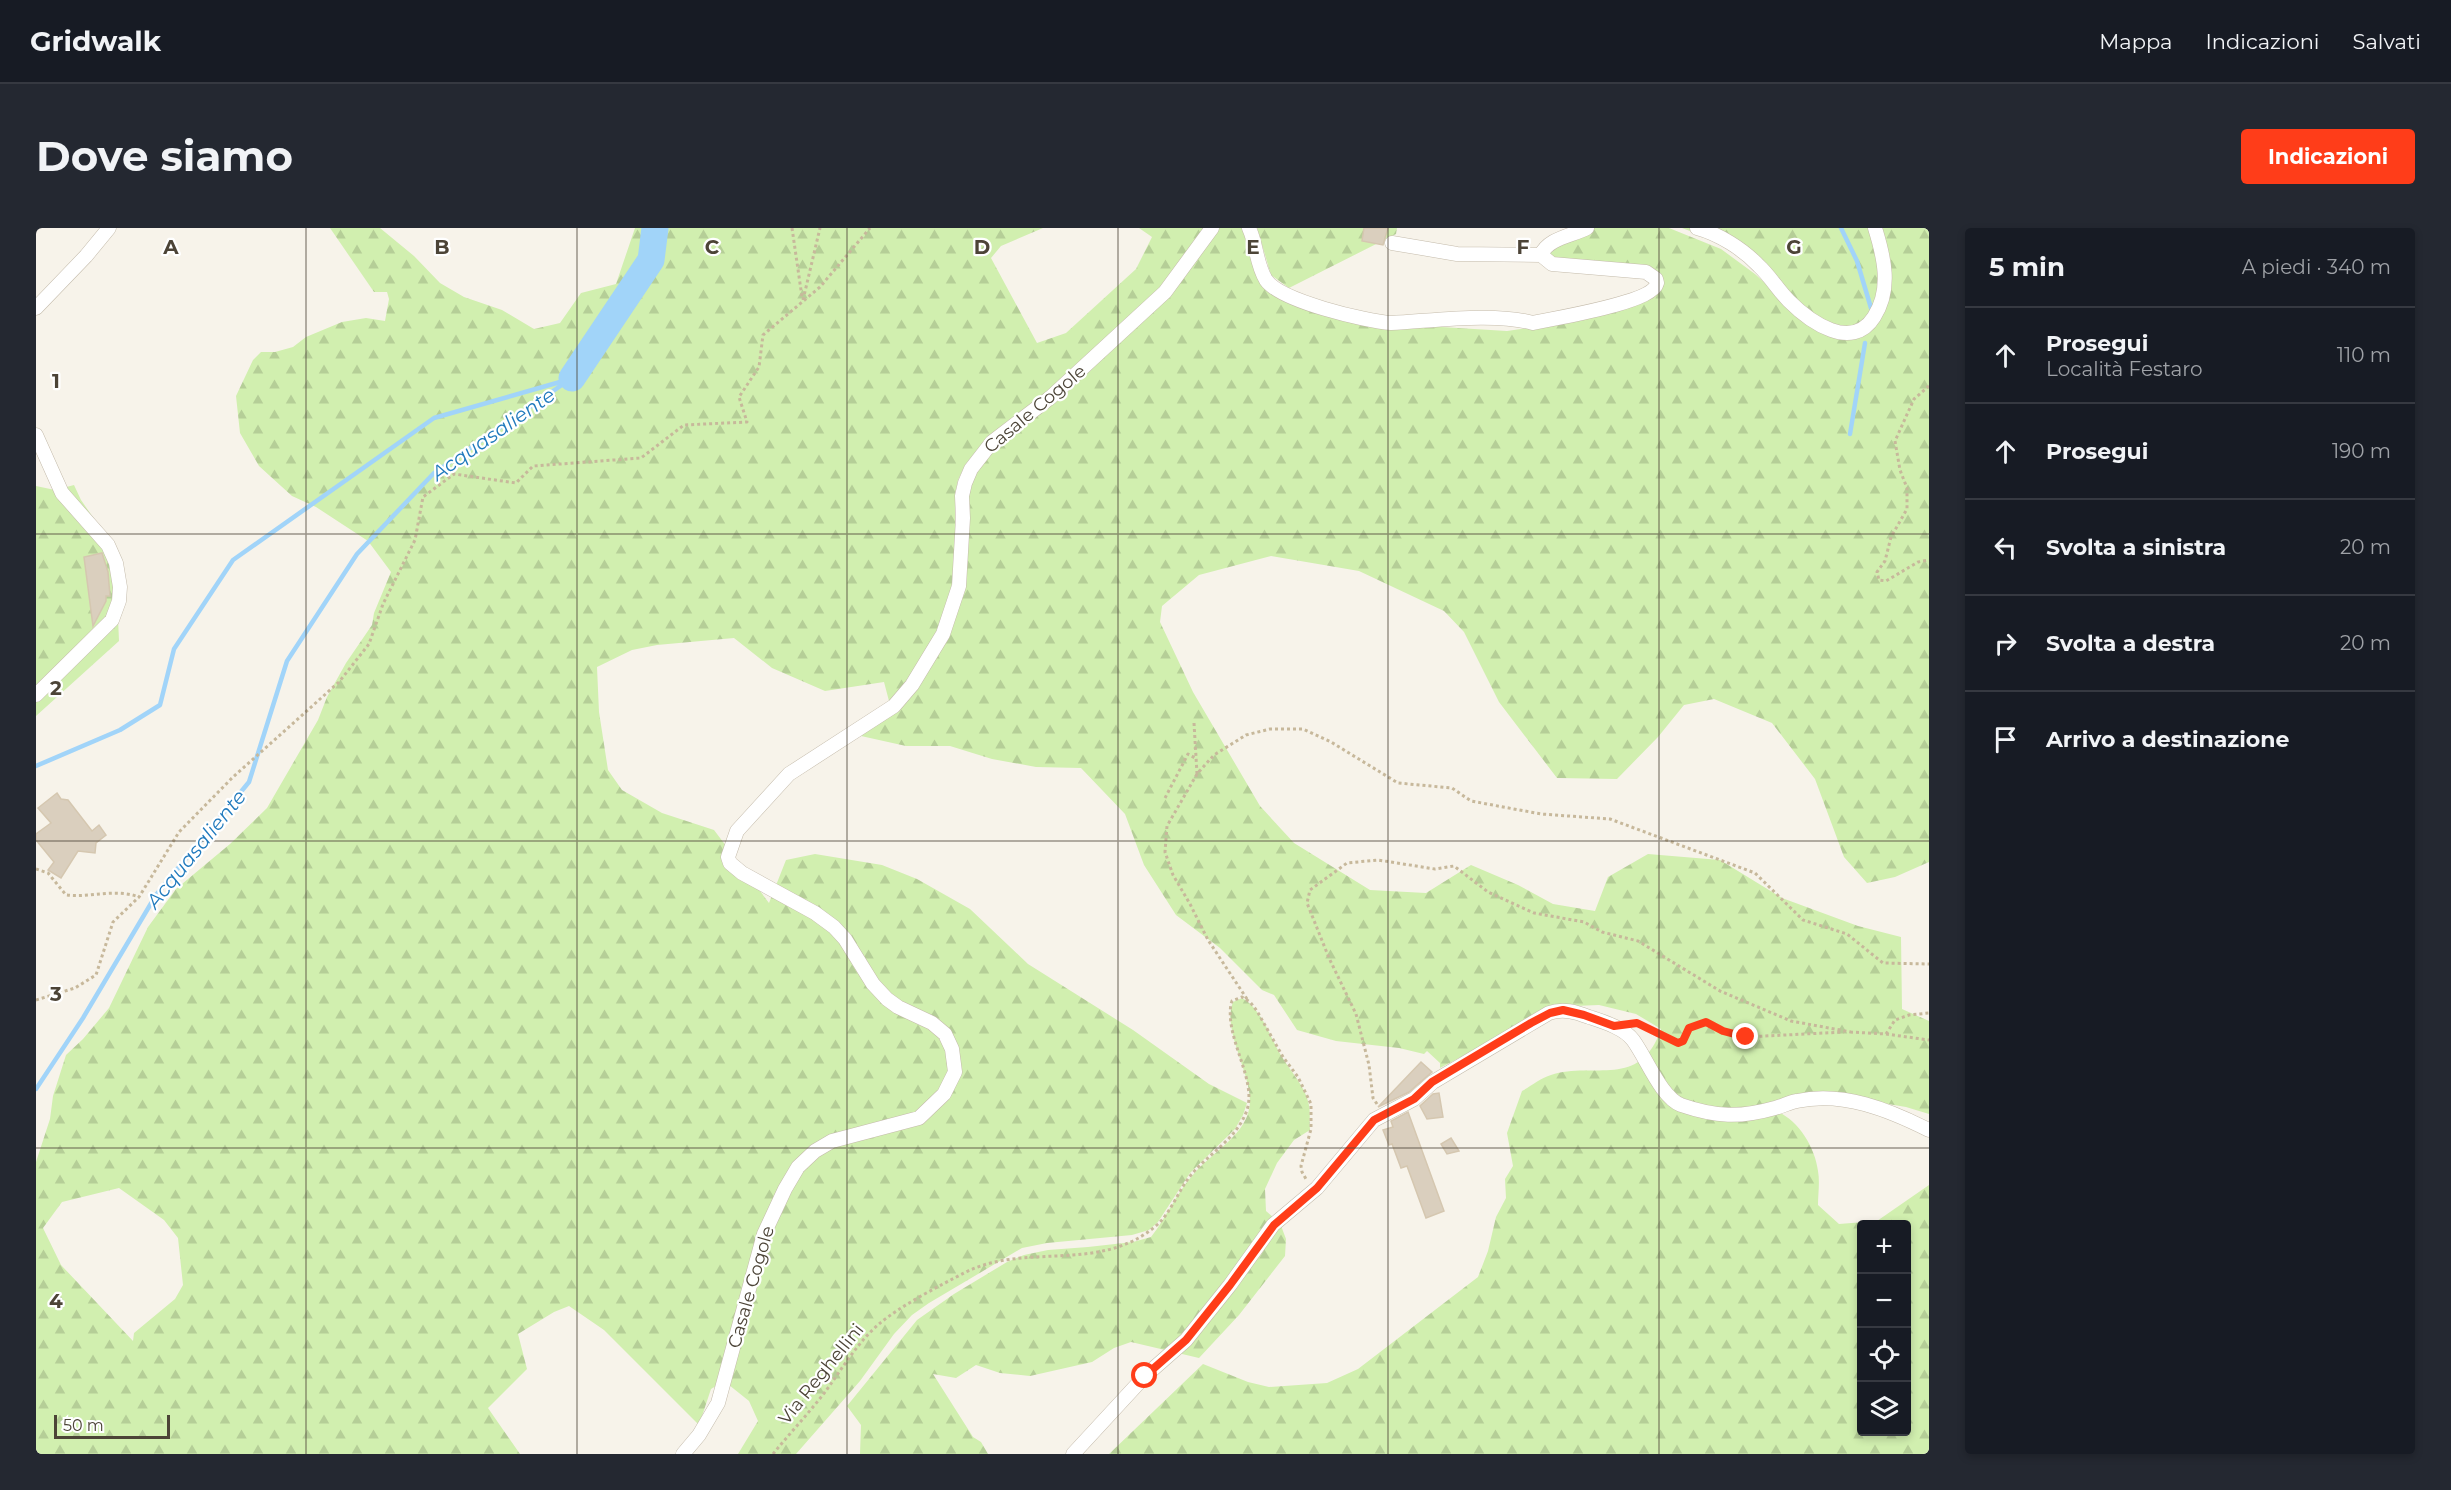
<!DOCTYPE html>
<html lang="it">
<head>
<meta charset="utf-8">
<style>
	:root { --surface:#171b24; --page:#242831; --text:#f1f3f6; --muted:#9ea1a6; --line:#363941; --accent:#ff3d19 }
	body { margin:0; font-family:Montserrat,sans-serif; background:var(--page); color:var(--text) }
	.controls { position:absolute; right:18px; bottom:18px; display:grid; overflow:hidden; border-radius:6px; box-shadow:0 3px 9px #0003 }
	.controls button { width:54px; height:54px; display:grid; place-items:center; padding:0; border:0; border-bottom:2px solid var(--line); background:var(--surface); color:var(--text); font:30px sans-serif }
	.scale { position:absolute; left:18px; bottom:15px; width:116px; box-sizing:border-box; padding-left:6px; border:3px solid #4c4437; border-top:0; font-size:16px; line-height:21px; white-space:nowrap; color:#4c4437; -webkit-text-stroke:4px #fff; paint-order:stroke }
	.stop { position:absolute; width:18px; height:18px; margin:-14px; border:4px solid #ff3d19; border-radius:50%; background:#fff }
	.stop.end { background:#ff3d19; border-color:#fff; box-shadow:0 2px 6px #0008 }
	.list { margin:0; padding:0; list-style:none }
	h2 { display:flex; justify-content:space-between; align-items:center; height:78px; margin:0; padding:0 24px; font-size:26px }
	h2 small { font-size:20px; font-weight:400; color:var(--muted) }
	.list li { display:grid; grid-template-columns:39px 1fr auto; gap:18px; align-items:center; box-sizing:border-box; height:96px; padding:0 24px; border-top:2px solid var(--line) }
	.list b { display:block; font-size:22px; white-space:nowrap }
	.list p { margin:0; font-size:20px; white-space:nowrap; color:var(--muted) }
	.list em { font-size:20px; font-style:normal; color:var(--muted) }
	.icon { flex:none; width:33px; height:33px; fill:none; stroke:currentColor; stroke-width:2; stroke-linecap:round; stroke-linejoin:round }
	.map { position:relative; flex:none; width:1893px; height:1226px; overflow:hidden; border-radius:6px }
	header { display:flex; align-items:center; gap:36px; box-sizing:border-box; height:84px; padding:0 30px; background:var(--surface); border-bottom:2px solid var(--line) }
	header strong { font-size:28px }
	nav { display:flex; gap:33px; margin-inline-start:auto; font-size:21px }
	.intro { display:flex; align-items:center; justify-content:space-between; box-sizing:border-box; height:144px; padding:0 36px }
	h1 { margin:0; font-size:42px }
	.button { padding:15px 27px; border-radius:6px; background:var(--accent); color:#fff; font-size:21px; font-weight:700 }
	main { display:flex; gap:36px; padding:0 36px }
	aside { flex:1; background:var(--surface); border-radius:6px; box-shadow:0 3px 9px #0003 }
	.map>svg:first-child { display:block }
	.forest { fill:url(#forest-firs); fill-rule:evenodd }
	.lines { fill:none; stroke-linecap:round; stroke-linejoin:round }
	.stream { stroke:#a1d4f9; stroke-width:4.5 }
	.river { stroke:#a1d4f9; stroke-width:27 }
	.building { fill:#dacfbe; stroke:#d5c7b0; stroke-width:1.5 }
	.street-casing { stroke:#c4bbab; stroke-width:15 }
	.path { stroke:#c7b89b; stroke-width:3; stroke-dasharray:3 3; stroke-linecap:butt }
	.street { stroke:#fff; stroke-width:14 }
	.route { stroke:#ff3d19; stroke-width:8 }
	.grid { fill:none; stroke:#4c4437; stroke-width:1.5; stroke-opacity:0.55 }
	.labels { text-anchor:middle; stroke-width:4.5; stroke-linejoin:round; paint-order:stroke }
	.street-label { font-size:18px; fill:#4c4437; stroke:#fff }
	.water-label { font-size:20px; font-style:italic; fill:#207abd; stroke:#fff }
	.grid-label { font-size:20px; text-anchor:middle; font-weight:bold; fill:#4c4437; stroke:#fff; stroke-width:4.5; stroke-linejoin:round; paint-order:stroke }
</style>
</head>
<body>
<header>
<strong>Gridwalk</strong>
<nav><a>Mappa</a><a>Indicazioni</a><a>Salvati</a></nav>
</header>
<div class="intro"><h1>Dove siamo</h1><a class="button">Indicazioni</a></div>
<main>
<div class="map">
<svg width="1893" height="1226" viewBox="0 0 1893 1226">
	<defs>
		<pattern id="forest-firs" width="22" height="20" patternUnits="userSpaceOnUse" patternTransform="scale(1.5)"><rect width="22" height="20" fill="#d1efaf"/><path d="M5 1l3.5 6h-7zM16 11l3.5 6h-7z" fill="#b5ce97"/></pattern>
	</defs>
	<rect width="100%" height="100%" fill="#f7f3ea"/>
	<path class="forest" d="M294 0H344L378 28 404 55 428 69 466 82 498 101 524 95 545 65 580 56 599 0H1007L965 18 955 30 1001 115 1030 105 1100 41 1116 9 1103 0H1168L1124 59 1011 164 952 209 929 237 922 252 919 267V327L916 357 907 388 901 403 871 453 853 473 848 454 789 463 736 440 698 410 621 417 596 422 561 439 563 484 572 542 586 562 626 585 678 602 733 675 750 632 779 626 846 637 881 651 934 681 992 736 1097 802 1173 856 1211 875 1207 887 1199 901 1154 945 1122 994 1113 1002 1096 1007 1011 1015 986 1020 893 1075 876 1087 858 1106 824 1153 760 1226H702L722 1193 713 1173 688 1153 675 1161 663 1197 568 1102 533 1078 518 1084 482 1106 491 1141 452 1180 484 1226H0V934L14 891 17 868 30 827 47 811 73 780 112 699 140 661 194 616 231 580 282 492 291 469 310 435 336 397 338 385 355 344 332 313 280 279 256 268 223 238 204 205 200 168 217 132 225 124H239L257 119 270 109 306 94 330 90 349 93 353 71 351 64H338ZM83 960 128 992 142 1010 147 1057 139 1071 98 1105 97 1113 25 1037 7 1000 26 974Z
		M1182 0H1208L1244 68 1389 98 1471 103 1498 99 1620 66 1625 62 1626 55 1623 48 1525 37 1508 20 1542 0H1633L1685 21 1719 46 1765 88 1809 108 1846 80 1842 0H1893V634L1859 649 1831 655 1808 629 1779 551 1736 495 1678 471 1648 477 1622 509 1581 551 1521 550 1463 474 1428 404 1408 383 1323 343 1235 328 1163 347 1126 378 1124 394 1157 464 1224 578 1258 615 1334 662 1390 665 1435 637 1482 657 1517 676 1559 683 1572 649 1612 626 1684 632 1746 670 1822 698 1865 709 1866 781 1893 793V886L1870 879 1816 870 1740 883C1762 892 1779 919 1782 943 1784 954 1782 966 1782 977L1803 996 1841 993 1893 957V1226H1073L1167 1136 1212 1154 1233 1159 1291 1155 1322 1141 1442 1049 1452 1023 1460 989 1470 970 1469 951 1477 938 1471 905 1486 863C1495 858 1505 850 1515 847 1558 833 1604 862 1625 801L1600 786 1563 777 1538 778 1459 811 1404 840V835L1391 823 1388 826 1363 820 1300 813 1261 802 1238 767 1226 762 1184 720 1140 687 1108 637 1089 586 1045 540 1000 539 956 531 914 518H870L825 508 861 481 911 408 933 256 949 228 1018 172ZM1826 996H1870V1204H1826Z
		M1221 0H1361L1360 6 1253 60 1235 47Z
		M1646 0H1836L1846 33 1841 78 1825 99H1793L1688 16Z
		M38 257 45 272 79 321 83 413 0 488V258L19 262Z
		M1206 770C1226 781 1234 810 1246 829 1255 844 1267 856 1272 873 1275 883 1273 892 1274 902L1258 912 1241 935 1229 961 1230 983 1244 995 1250 1011 1249 1028 1203 1087 1163 1130 1095 1114 1078 1120 1056 1134 994 1148 964 1145 940 1137 920 1150 897 1146 937 1209 945 1214 952 1226H824L825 1197 811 1178 881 1092 918 1066 971 1034 988 1027 1012 1022 1052 1019 1097 1014 1115 1009C1130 990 1140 966 1156 948 1174 925 1214 906 1214 873 1214 843 1186 801 1197 774Z"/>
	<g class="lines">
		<path class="stream" d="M1805 0 1821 33 1835 80
			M1814 206 1829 115
			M0 538 84 502 124 477 138 421 197 332 398 190 531 152
			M0 861 47 790 120 667 213 554 251 433 321 326 398 245 536 150"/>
		<path class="river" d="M536 150 615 32 619 0"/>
	</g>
	<path class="building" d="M1328 0H1352L1347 17 1326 13Z
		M66 325 72 344 74 368H70V373L57 398 48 329Z
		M21 565 25 571 32 572 56 603 63 597 70 607 60 615 59 625 42 623 25 650 12 642 18 634 0 612V606L15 595 2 580Z
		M1385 834 1396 844 1373 864 1342 879Z
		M1403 865 1407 889 1391 891 1384 878 1397 866Z
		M1372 884 1408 983 1390 990 1371 938 1365 940 1356 916 1353 917 1347 902 1357 899 1355 893Z
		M1415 910 1423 923 1411 926 1405 916Z"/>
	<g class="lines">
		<defs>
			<path id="street" d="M1213 0C1221 17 1220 36 1230 52 1244 73 1329 93 1355 95 1397 93 1458 84 1497 95 1518 90 1617 75 1621 55L1620 51 1610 44 1516 36 1505 27 1421 26 1356 15
				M1661 0C1683 6 1707 21 1723 38 1734 48 1742 62 1753 73 1774 94 1816 124 1838 89 1856 61 1848 29 1839 0
				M1505 27C1512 10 1536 8 1551 0
				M0 80 50 28 73 0
				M0 207 26 265 72 317 80 335 84 359 83 373 76 392 0 467
				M647 1226 663 1207 682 1175 728 1006 749 961 762 939 779 923 796 913 883 890 908 866 919 844 916 821 909 806 896 795 862 779 851 771 837 756 809 711 798 699 779 685 706 645 694 635 692 629 701 603 753 546 858 478 876 457 907 406 923 358 927 290 926 268 929 255 935 241 956 214 1015 169 1129 64 1176 0
				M1037 1226 1109 1148 1150 1112 1194 1057 1237 997 1281 960 1338 892 1378 871 1397 854 1513 785C1527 780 1540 784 1553 789 1568 794 1588 800 1597 812 1611 831 1625 869 1645 877 1680 889 1704 890 1739 880 1747 878 1754 874 1761 873 1807 863 1853 882 1893 902"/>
		</defs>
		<use href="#street" class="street-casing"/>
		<path class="path" d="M756 0 766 69
			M767 72 784 0
			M1893 158 1878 171 1859 213 1864 242 1871 260V281L1855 309 1849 333 1841 344 1843 352 1850 353 1882 334 1893 332
			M1158 495 1161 546
			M1129 570 1152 526 1159 530
			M0 641 12 645 30 667C55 670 79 660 103 669
			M1211 771 1172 712 1154 676 1137 647 1129 624 1131 598 1161 546 1178 527 1210 507 1234 501H1267L1295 514 1362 555 1416 560 1435 573 1505 586 1574 591 1719 645 1767 692 1811 706 1847 735 1893 736
			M0 772 39 760 60 747 77 694 103 669 143 604 197 549 303 454 333 416 347 376 379 312 387 269 418 246 480 255 497 238 605 230 648 197 711 194 703 169 723 139 727 107 784 59 834 0
			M1603 796 1642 815 1647 813 1652 800 1669 794 1687 803 1710 809 1808 804
			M1814 804 1850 806 1859 792 1873 787 1893 785
			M1850 806 1893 812
			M1341 876 1337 870 1333 837 1320 786 1293 730 1271 675 1274 662 1311 635 1342 632 1399 641 1418 638 1452 664 1498 685 1548 694 1566 704 1602 713 1684 763 1755 793 1815 804
			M737 1226C754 1205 773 1185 789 1164 806 1141 821 1115 843 1096 864 1078 903 1058 928 1045 990 1013 1065 1047 1122 996 1136 983 1143 961 1155 947 1173 925 1201 911 1211 882 1221 851 1189 811 1195 776L1196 773 1206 769 1214 774 1221 783 1247 829 1262 849 1275 876V901L1265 938 1266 944 1270 951"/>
		<use href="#street" class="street"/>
	</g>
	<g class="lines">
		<path class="route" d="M1109 1148 1150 1112 1194 1057 1238 997 1281 960 1338 892 1378 871 1396 854 1495 795 1514 785 1527 782 1548 787 1578 798 1601 795 1642 815 1647 813 1653 800 1670 794 1687 803 1710 809"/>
	</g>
	<path class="grid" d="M270 0V1226M541 0V1226M811 0V1226M1082 0V1226M1352 0V1226M1623 0V1226M0 306H1893M0 613H1893M0 920H1893"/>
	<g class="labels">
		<g class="street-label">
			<text transform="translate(999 181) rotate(-40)" y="6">Casale Cogole</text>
			<text transform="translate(715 1059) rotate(-74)" y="6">Casale Cogole</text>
			<text transform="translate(785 1146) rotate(-51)" y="6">Via Reghellini</text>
		</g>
		<g class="water-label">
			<text transform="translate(457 206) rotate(-35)" y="7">Acquasaliente</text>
			<text transform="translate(160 621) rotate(-51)" y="7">Acquasaliente</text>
		</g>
	</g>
	<g class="grid-label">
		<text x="135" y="26">A</text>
		<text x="406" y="26">B</text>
		<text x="676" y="26">C</text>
		<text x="946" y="26">D</text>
		<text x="1217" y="26">E</text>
		<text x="1487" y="26">F</text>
		<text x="1758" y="26">G</text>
		<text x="20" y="160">1</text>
		<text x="20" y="467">2</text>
		<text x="20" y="773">3</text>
		<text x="20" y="1080">4</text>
	</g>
</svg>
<div class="controls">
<button>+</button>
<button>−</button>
<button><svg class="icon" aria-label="locate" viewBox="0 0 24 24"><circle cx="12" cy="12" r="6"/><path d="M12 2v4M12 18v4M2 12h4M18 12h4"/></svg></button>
<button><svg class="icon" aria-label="layers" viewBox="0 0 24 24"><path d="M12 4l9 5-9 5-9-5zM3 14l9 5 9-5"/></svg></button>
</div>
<div class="scale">50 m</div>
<div class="stop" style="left:1109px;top:1148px"></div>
<div class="stop end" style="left:1710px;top:809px"></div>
</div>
<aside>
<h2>5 min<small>A piedi · 340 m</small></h2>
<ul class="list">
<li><svg class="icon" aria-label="ahead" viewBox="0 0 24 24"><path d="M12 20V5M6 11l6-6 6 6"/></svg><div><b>Prosegui</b><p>Località Festaro</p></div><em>110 m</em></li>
<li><svg class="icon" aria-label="ahead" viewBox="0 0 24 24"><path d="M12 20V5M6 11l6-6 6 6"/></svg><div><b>Prosegui</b></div><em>190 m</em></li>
<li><svg class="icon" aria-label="left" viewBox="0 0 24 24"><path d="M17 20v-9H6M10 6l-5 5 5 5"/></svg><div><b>Svolta a sinistra</b></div><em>20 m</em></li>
<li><svg class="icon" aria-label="right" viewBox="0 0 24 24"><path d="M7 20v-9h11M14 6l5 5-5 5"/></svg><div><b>Svolta a destra</b></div><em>20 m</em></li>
<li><svg class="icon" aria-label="arrive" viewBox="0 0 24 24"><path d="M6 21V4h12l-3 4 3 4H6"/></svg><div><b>Arrivo a destinazione</b></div></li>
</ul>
</aside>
</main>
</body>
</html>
